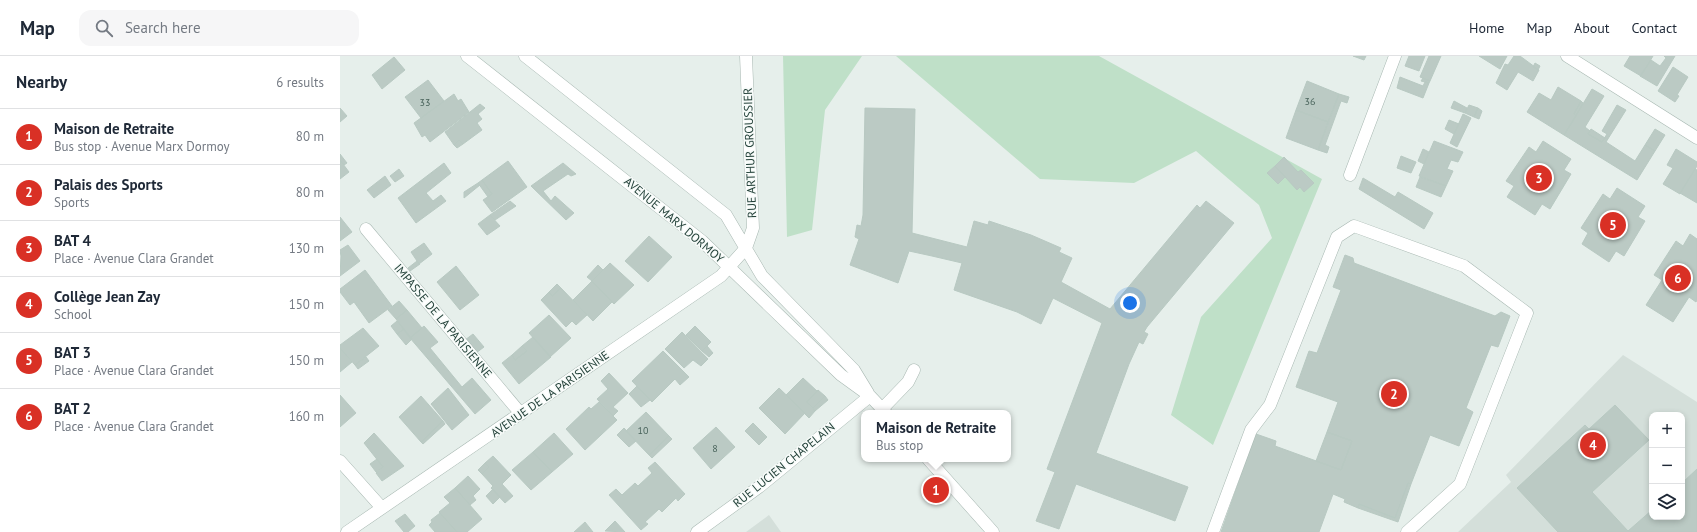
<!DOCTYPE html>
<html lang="en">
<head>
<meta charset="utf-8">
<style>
	:root { --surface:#fff; --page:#f6f6f7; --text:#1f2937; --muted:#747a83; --line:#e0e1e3; --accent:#d93025 }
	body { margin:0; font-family:"PT Sans",sans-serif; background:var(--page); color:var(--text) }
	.controls { position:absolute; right:12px; bottom:12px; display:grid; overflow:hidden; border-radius:8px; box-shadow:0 2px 6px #0003 }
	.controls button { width:36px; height:36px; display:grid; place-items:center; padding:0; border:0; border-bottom:1px solid var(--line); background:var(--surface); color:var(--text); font:20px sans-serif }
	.you { position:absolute; left:790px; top:247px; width:14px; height:14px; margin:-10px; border:3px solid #fff; border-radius:50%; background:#1a73e8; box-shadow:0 0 0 6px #1a73e833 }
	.badge { display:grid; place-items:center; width:26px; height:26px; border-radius:50%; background:var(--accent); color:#fff; font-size:13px; font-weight:700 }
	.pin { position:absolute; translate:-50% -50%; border:2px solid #fff; box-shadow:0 1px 4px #0006 }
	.popup { position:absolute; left:521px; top:354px; width:150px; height:52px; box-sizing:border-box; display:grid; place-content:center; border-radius:8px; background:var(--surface); filter:drop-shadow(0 1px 3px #0005); font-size:13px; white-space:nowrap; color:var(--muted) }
	.popup b { font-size:15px; color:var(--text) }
	.popup::after { content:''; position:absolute; left:50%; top:100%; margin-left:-8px; border:8px solid transparent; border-top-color:var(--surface) }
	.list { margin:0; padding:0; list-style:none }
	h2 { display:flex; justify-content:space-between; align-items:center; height:52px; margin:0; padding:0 16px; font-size:17px }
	h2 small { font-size:13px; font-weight:400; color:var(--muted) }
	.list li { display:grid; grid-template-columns:26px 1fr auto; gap:12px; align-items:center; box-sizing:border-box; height:56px; padding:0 16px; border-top:1px solid var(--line) }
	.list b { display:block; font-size:15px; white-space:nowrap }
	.list p { margin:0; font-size:13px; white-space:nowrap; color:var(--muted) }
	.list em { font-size:13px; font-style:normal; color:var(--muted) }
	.icon { flex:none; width:22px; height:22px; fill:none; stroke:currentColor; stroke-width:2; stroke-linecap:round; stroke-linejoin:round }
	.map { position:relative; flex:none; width:1357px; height:476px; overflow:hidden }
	header { display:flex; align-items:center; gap:24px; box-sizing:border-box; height:56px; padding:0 20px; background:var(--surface); border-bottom:1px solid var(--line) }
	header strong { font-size:19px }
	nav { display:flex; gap:22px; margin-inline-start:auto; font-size:14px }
	.search { width:280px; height:36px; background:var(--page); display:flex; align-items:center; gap:10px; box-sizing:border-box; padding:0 14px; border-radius:12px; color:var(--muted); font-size:15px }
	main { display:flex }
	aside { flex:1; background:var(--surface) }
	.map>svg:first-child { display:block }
	.built { fill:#d4dfda; fill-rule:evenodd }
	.green { fill:#bfe0c8 }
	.building { fill:#bbcac4; stroke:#b8c9c2 }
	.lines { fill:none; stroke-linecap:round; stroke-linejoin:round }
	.minor-casing { stroke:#a8b8b2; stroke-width:13 }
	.minor { stroke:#fff; stroke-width:12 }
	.labels { text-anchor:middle; stroke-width:3; stroke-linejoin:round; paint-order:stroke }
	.number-label { font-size:10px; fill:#4a645c }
	.street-label { font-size:12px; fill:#24423a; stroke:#f7fbf9 }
</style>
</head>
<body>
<header>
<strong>Map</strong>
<div class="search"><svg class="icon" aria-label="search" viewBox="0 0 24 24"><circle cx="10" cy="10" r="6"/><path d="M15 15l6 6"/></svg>Search here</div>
<nav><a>Home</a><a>Map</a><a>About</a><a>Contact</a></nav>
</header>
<main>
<aside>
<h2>Nearby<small>6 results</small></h2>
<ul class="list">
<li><span class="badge">1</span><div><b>Maison de Retraite</b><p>Bus stop · Avenue Marx Dormoy</p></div><em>80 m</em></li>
<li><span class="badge">2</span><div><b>Palais des Sports</b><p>Sports</p></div><em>80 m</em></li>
<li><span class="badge">3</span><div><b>BAT 4</b><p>Place · Avenue Clara Grandet</p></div><em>130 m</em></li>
<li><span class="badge">4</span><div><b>Collège Jean Zay</b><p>School</p></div><em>150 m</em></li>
<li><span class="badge">5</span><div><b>BAT 3</b><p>Place · Avenue Clara Grandet</p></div><em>150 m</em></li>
<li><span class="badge">6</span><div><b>BAT 2</b><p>Place · Avenue Clara Grandet</p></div><em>160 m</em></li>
</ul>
</aside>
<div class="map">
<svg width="1357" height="476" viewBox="0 0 1357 476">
	<rect width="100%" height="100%" fill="#e6efeb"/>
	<path class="built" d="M1283 299 1357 346V476H1118L1171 426 1166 419ZM1312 359H1342V461H1312Z
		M429 459 441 476H406Z"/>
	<path class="green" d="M443 0H522L485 54 472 174 447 181Z
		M556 0H759L982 123 873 389 831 359 861 261 932 182 919 149 856 95 794 127 700 123Z"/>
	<path class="building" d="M1013 0H1026L1024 4Z
		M1069 0H1085L1079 15 1065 10Z
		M1089 0H1101L1090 25 1080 21Z
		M1139 0H1167L1160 13Z
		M1174 0H1180L1199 14 1193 25 1178 16 1167 34 1156 27 1165 8 1168 9Z
		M1290 0H1313L1301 20 1284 10Z
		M1324 0H1335L1317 30 1300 20 1311 4 1320 10 1326 2Z
		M54 1 65 14 42 33 32 19Z
		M1195 7 1200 10 1198 14 1193 11Z
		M1333 11 1348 21 1337 39 1339 40 1335 46 1318 35Z
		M1060 21 1083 30 1085 26 1089 27 1083 42 1057 32Z
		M1083 22 1090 25 1089 27 1081 25Z
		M88 24 104 45 81 62 65 41Z
		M967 25 999 38 988 66 956 54Z
		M1218 31 1241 45 1234 58 1236 60 1224 79 1187 56 1199 37 1211 44Z
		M1252 33 1264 40 1245 71 1250 75 1248 78 1262 86 1267 78 1262 75 1277 49 1286 54 1266 86 1295 105 1305 89 1315 95 1297 124 1224 79Z
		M114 38 118 45 121 43 129 56 90 86 85 79 82 81 74 67Z
		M999 38 1009 41 1007 47 1001 45 985 89 989 91 987 97 978 94Z
		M1114 45 1127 52 1125 57 1111 52Z
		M1241 45 1243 47 1236 60 1234 58Z
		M140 48 145 52 138 58 142 63 137 67 142 74 123 88 119 84 114 89 105 76Z
		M1129 49 1138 52 1134 61 1125 57Z
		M0 52 7 60 0 66Z
		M525 52 575 53 572 177 627 191 634 165 648 169 649 165 691 179 721 192 719 196 732 202 721 226 770 253 857 149 860 152 866 145 894 167 807 271 804 276 808 278 803 288 799 286 789 308 756 397 848 431 835 465 736 428 719 473 696 465 715 416 707 413 762 267 713 242 701 268 677 256 614 234 622 207 592 200 569 195 558 227 510 209 519 183 515 181 517 169 521 170 523 159Z
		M1138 52 1142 55 1139 63 1134 61Z
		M956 54 988 66 978 94 946 82Z
		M1123 58 1131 62 1117 91 1110 87Z
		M1109 64 1119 68 1114 78 1105 73Z
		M1251 73 1265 82 1262 86 1248 78Z
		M1315 73 1325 79 1315 95 1305 89Z
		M119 84 123 88 117 92 114 89Z
		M1094 85 1123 96 1118 106 1111 104 1107 113 1113 115 1106 130 1079 120Z
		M1203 85 1231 103 1224 114 1231 118 1210 153 1202 148 1195 159 1167 141 1174 130 1166 125 1189 91 1196 96Z
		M1083 93 1089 96 1084 108 1078 105Z
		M1336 93 1357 106V110L1340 138 1323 128 1333 112 1327 109Z
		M0 98 7 107 4 109 0 104Z
		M1061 100 1076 106 1071 117 1057 112Z
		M944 101 958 116 961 114 974 127 964 136 960 131 957 134 935 110Z
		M0 104 9 116 0 123Z
		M168 105 187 131 152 156 143 144 152 138 142 124Z
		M104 107 111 117 86 137 93 145 101 139 106 145 76 167 58 142Z
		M223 107 236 118 231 120 228 118 203 135 211 145 215 140 234 157 226 164 191 130Z
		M935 110 945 121 938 128 927 117Z
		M59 113 64 120 55 126 50 120Z
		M1355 113 1357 114V147L1340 137Z
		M45 120 51 129 34 142 27 134Z
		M1080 121 1106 130 1101 141 1076 131Z
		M1023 122 1055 141 1058 136 1093 157 1084 173 1019 133Z
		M142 124 152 138 148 141 138 127Z
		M138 127 140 129 124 142V136Z
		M1277 132 1305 150 1298 161 1305 165 1284 200 1276 195 1269 206 1242 188 1248 177 1241 172 1263 138 1270 143Z
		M170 145 176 150 155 164 150 159Z
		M150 159 160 170 147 179 138 168Z
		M0 161 12 176 0 185Z
		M1350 178 1357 183V244L1356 246 1349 241 1333 266 1306 249 1322 224 1314 219 1336 185 1343 190Z
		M309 180 332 201 308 226 285 205Z
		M84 187 92 198 79 208 71 196Z
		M8 189 20 205 0 220 1 200 0 194Z
		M1005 199 1013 202 1014 207 1155 260 1161 256 1170 260 1158 291 1151 289 1126 352 1133 356 1119 390 1090 379 1071 428 1068 427 1055 462 1019 448 1018 452 1004 446 1005 443 993 438 979 476H881L916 378 936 385 935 390 1001 414 1012 385 987 376 998 346 956 331 969 295 977 297 1001 234 993 231Z
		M77 205 80 208 70 215 68 212Z
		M270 207 294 229 274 248 252 225Z
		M258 209 263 214 252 225 247 221Z
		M116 210 139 239 120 254 97 226Z
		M25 214 52 250 29 267 14 246 10 249 0 236V233Z
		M252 225 272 246 253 265 233 244Z
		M217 228 221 232 212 240 209 236Z
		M221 232 247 259 236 269 232 265 226 271 201 244 209 236 212 240Z
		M59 245 67 254 56 263 48 254Z
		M67 254 82 272 70 282 56 263Z
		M209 259 231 282 210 301 189 277Z
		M57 265 64 273 57 278 51 270Z
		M84 270 98 286 90 292 122 331 132 322 151 344 135 358 70 282Z
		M355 270 371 286 362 295 346 279Z
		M23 272 39 290 15 309 0 292V289Z
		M64 273 72 283 66 289 57 278Z
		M342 276 368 303 361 310 353 304 344 312 325 293Z
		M133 278 144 291 136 297 125 284Z
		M193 281 211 301 179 328 162 307 172 299 175 304 187 295 182 290Z
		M182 290 187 295 175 304 172 299Z
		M367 290 373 297 369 301 362 295Z
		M0 292 12 306 0 316Z
		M323 295 349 321 340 329 335 323 312 346 292 325Z
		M26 301 29 305 18 313 15 309Z
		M269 317 288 337 273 351 278 355 273 360 257 343 268 333 261 325Z
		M463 322 477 335 467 346 475 355 469 362 446 339Z
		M297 330 310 344 301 351 289 338Z
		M108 332 129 359 112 374 91 348Z
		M439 332 465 357 445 378 419 352Z
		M478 334 485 340 473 352 467 346Z
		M0 339 16 357 0 371Z
		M81 340 103 365 81 386 59 361Z
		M485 340 488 344 475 355 473 352Z
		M259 346 277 364 245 394 226 373 249 351 251 353Z
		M1275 349 1309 384 1252 436 1288 475 1312 454V461H1342V427L1357 413V476H1218L1177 432 1245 369 1249 373Z
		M306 356 329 380 309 399 286 375Z
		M103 365 105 368 83 388 81 386Z
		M413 367 427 381 419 389 405 375Z
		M376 371 395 391 371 413 353 392Z
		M284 372 296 385 289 391 277 379Z
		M987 376 1012 385 1001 414 976 405Z
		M34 377 64 410 42 425 36 417 43 411 24 387Z
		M214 377 233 398 212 416 193 396Z
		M329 380 332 383 312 402 309 399Z
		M193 396 212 416 191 434 172 414Z
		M153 400 171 419 162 428 173 440 165 447 151 432 153 430 142 418 149 411 145 407Z
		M37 403 43 411 36 416 30 408Z
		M315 406 345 438 338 445 336 442 322 456 319 453 305 466 308 468 301 474 269 439 276 433 282 439 295 427 298 430 312 417 308 412Z
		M145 407 149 411 142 418 138 414Z
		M128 420 140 433 133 440 136 444 130 449 115 432Z
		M1068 427 1071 428 1058 466 1018 452 1019 448 1055 462Z
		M115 432 142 463 127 476H117L99 456 110 447 104 441Z
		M153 433 160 441 153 448 146 440Z
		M100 457 117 476H95L89 469 92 466 91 464Z
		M65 458 75 470 68 476H64L55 465Z
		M275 465 285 476 265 475Z
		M245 466 253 476H234Z"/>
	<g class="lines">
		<defs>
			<path id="minor" d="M127 0 362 185 501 319 530 340 546 357
				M185 0 386 159 422 220 514 314 528 337
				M1227 0 1357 82
				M1010 119 1055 0
				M26 173 181 358
				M542 353 568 326 574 314
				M588 403 653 476
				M0 405 42 452
				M7 476 381 220 406 192 413 172 406 0
				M357 476 419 431 530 340
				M873 476 911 374 930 349 997 181 1014 170 1124 210 1187 257 1120 428 1067 476"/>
		</defs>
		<use href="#minor" class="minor-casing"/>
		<use href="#minor" class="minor"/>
	</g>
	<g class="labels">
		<g class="number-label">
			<text x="970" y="49">36</text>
			<text x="85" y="50">33</text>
			<text x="303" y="378">10</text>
			<text x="375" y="396">8</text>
		</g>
		<g class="street-label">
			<text transform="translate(410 97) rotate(-92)" y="4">RUE ARTHUR GROUSSIER</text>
			<text transform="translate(334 164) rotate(40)" y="4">AVENUE MARX DORMOY</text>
			<text transform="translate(103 265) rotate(50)" y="4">IMPASSE DE LA PARISIENNE</text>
			<text transform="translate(210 338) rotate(-35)" y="4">AVENUE DE LA PARISIENNE</text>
			<text transform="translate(444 409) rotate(-39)" y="4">RUE LUCIEN CHAPELAIN</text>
		</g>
	</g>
</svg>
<div class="controls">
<button>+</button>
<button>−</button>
<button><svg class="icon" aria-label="layers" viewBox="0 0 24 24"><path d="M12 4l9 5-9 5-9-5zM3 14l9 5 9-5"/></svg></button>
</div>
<div class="you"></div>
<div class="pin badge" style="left:596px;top:434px">1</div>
<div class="popup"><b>Maison de Retraite</b>Bus stop</div>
<div class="pin badge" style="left:1054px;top:338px">2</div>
<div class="pin badge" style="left:1199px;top:122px">3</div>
<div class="pin badge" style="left:1253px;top:389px">4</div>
<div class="pin badge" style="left:1273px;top:169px">5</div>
<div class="pin badge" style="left:1338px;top:222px">6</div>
</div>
</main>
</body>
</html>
